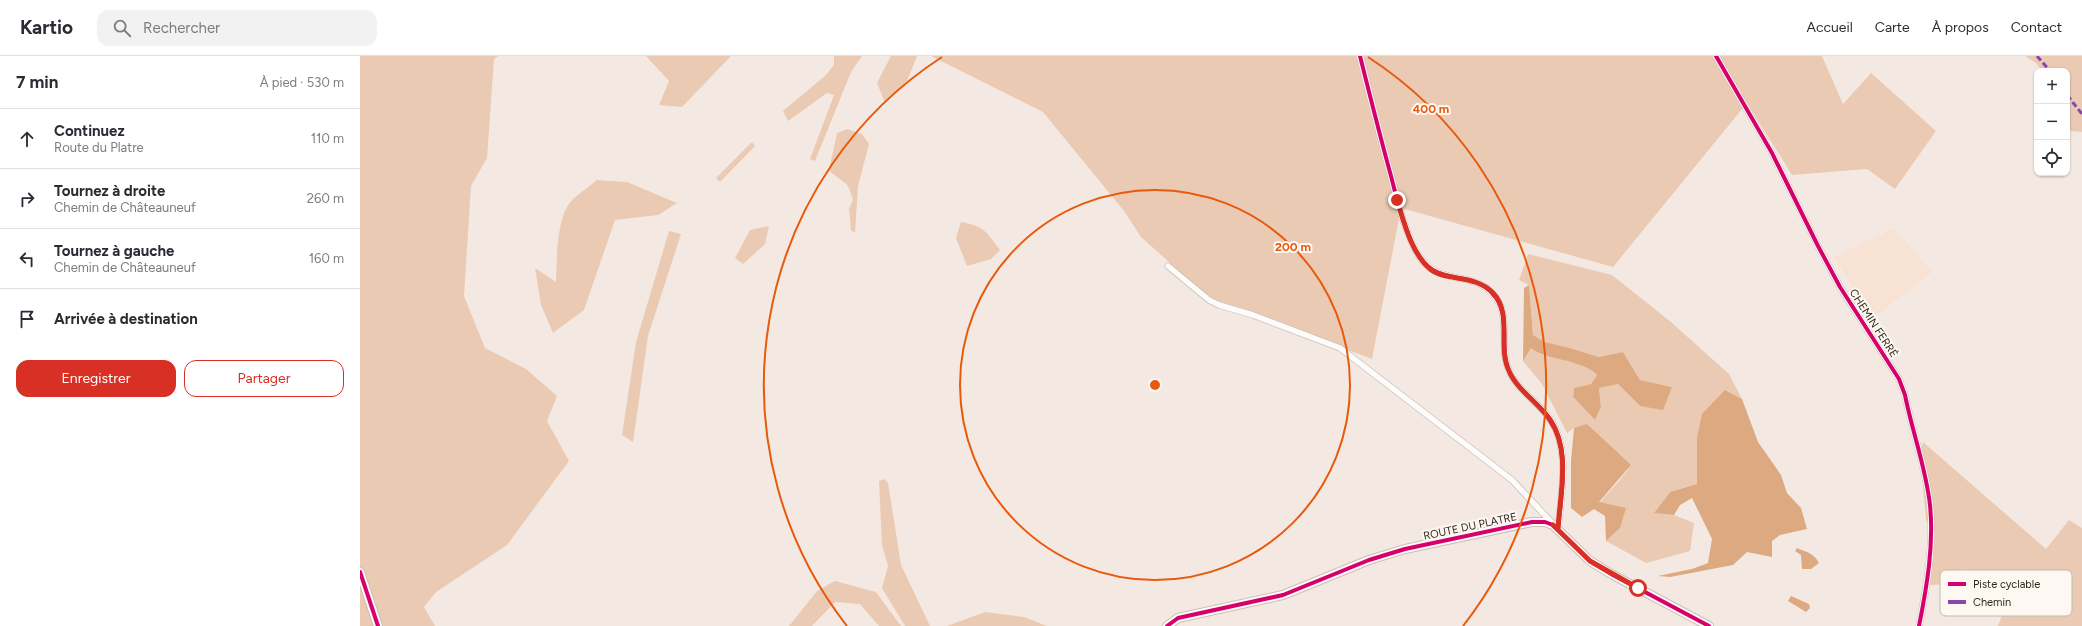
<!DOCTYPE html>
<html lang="fr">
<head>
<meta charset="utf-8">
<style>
	:root { --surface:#fff; --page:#f2f2f3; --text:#2b2b33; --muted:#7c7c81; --line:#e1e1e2; --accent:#d93025 }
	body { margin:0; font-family:Figtree,sans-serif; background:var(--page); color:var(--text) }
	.controls { position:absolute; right:12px; top:12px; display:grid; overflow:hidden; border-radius:8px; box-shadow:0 1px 3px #0004 }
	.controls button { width:36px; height:36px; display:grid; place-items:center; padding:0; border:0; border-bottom:1px solid var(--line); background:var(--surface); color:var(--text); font:20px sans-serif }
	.stop { position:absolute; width:12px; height:12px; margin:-9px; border:3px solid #d93025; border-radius:50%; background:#fff }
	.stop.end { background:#d93025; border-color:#fff; box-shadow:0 1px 4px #0008 }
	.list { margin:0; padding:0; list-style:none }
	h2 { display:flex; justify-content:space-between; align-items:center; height:52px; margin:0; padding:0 16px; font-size:17px }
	h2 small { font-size:13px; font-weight:400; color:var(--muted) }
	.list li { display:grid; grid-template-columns:26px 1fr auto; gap:12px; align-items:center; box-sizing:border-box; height:60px; padding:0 16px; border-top:1px solid var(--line) }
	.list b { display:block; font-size:15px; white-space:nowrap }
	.list p { margin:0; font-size:13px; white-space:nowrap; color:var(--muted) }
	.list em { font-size:13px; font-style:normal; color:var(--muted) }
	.actions { display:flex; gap:8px; padding:12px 16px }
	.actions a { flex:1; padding:9px 0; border:1px solid var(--accent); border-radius:12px; text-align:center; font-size:14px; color:var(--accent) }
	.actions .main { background:var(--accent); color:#fff }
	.icon { flex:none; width:22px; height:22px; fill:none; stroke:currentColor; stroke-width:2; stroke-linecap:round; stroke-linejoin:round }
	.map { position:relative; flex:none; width:1722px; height:570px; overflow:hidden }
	header { display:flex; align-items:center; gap:24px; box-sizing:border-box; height:56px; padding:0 20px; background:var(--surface); border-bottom:1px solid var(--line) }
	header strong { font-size:19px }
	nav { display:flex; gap:22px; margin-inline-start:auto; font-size:14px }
	.search { width:280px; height:36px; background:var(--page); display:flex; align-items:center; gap:10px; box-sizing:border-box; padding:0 14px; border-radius:12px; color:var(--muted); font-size:15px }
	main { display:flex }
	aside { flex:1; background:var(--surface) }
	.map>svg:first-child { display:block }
	.built { fill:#f8e2d3 }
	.green { fill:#eacab3 }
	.water { fill:#dda981 }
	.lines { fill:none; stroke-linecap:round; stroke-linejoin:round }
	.street-casing { stroke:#cabfb8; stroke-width:7 }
	.secondary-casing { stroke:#cabfb8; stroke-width:10 }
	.street { stroke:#fdfcfb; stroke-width:5.5 }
	.secondary { stroke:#fdfcfb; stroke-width:8 }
	.quiet { stroke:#8e44ad; stroke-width:3; stroke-dasharray:6 3; stroke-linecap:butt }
	.cycleway-casing { stroke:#fef8f3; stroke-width:6 }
	.cycleway { stroke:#d6006c; stroke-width:4 }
	.route { stroke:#d93025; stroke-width:5 }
	.ring { fill:none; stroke:#e8590c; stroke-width:2 }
	.labels { text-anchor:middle; stroke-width:4; stroke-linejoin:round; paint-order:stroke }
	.street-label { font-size:11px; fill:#31261d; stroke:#fef8f3 }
	.key { fill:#fef8f3; stroke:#c0b9b3; stroke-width:1 }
	.key-label { font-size:11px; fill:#31261d }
	.centre { fill:#e8590c; stroke:#fef8f3; stroke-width:2 }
	.ring-label { font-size:12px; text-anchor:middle; font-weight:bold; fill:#e8590c; stroke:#fef8f3; stroke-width:4; stroke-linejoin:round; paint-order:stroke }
</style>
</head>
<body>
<header>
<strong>Kartio</strong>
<div class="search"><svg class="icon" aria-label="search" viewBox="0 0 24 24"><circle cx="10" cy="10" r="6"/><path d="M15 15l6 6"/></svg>Rechercher</div>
<nav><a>Accueil</a><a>Carte</a><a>À propos</a><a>Contact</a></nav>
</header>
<main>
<aside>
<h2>7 min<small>À pied · 530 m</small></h2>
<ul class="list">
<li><svg class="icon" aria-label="ahead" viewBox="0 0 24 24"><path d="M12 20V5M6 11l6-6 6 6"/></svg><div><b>Continuez</b><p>Route du Platre</p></div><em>110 m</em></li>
<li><svg class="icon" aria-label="right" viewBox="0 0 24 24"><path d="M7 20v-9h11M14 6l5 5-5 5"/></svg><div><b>Tournez à droite</b><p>Chemin de Châteauneuf</p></div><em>260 m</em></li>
<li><svg class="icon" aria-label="left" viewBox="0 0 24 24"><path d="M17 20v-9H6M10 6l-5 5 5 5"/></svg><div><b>Tournez à gauche</b><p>Chemin de Châteauneuf</p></div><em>160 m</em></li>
<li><svg class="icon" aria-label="arrive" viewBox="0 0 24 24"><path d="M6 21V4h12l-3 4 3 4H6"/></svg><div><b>Arrivée à destination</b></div></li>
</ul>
<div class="actions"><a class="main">Enregistrer</a><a>Partager</a></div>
</aside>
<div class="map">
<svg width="1722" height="570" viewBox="0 0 1722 570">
	<rect width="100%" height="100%" fill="#f4e9e2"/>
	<path class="built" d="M1534 172 1572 216 1512 263 1474 201Z"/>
	<path class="green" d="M0 0H138L134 3 127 102 111 130 104 240 125 292 166 313 197 340 187 365 209 405 147 489 76 536 64 551 75 570H0Z
		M286 0H371L322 51 299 49 309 25Z
		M474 0H502L491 16 455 105 450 103 474 39 467 37 428 65 423 55 465 20 474 9Z
		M531 0H557L547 25 525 47 517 27Z
		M571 0H1462L1483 48 1511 17 1576 75 1535 133 1507 113 1432 119 1387 47 1253 211 1041 152 1012 303 848 241 781 181 764 155 683 56Z
		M1665 0H1722V76L1709 75 1707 68V15H1682L1676 7Z
		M487 73 502 78 509 88 498 130 495 177 491 174 489 153 493 144C491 139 490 133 487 129 483 124 474 120 469 114L477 77Z
		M392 86 395 90 360 126 356 122Z
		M237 124 267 126 317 147 298 159 255 164 224 254 193 277 181 249 175 212 196 226C197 203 196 161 212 144 219 137 229 131 237 124Z
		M601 166C624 170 626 175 640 194L631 203 607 210 596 182Z
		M409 170 405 188 383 208 375 202 390 174Z
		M309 175 321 178 288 280 273 386 262 379 276 286Z
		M1168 198 1252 219 1311 266 1369 318 1382 343 1365 334 1337 382V428L1310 436 1294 457 1314 459 1334 467 1330 495 1286 507 1246 485 1260 472 1239 447 1260 424 1271 409 1214 372 1207 377 1182 328 1163 305 1171 292C1181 302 1196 301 1209 304 1219 307 1229 313 1237 319L1231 328 1214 332 1213 341 1235 364 1241 351 1239 332 1258 328 1280 350 1312 331 1280 324 1263 296 1239 301 1210 292 1185 286 1173 279 1169 229 1159 224Z
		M1563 386 1686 493 1709 464 1722 472V570H1638L1652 531 1607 513 1589 528 1570 529 1575 475 1566 464 1560 396Z
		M524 423 528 427 541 509 570 570H545L522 532 528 510 522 489 519 425Z
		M475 525 516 536 541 570H519L500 548 475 546 452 570H429L457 535Z
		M625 556 664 561 687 570H587Z"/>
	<path class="water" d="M1169 229 1173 279 1185 286 1210 292 1239 301 1263 296 1280 324 1312 331 1303 354 1280 350 1258 328 1239 332 1241 351 1235 364 1213 341 1214 332 1231 328 1237 319C1218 301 1185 305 1171 292L1163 305 1164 232Z
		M1365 334 1382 343 1398 386 1421 419 1427 437 1441 452 1447 473 1420 479 1412 485V501L1387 496 1373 509 1310 521 1298 520 1332 513 1348 507 1352 483 1332 442 1320 449 1314 459 1294 457 1310 436 1337 428V382L1342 358Z
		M1227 368 1271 409 1239 446 1266 452 1260 472 1246 485 1245 460 1234 453 1222 461 1211 452V405L1214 372Z
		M1437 492C1446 496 1454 497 1459 507L1451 513H1442L1441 499 1435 495Z
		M1431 540 1449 548 1450 552 1446 556 1428 545Z"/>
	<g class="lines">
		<defs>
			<path id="street" d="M1000 0C1010 40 1020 80 1031 120 1037 144 1046 180 1059 200 1079 231 1111 214 1132 237 1153 258 1138 290 1149 315 1156 333 1179 347 1190 363 1211 394 1201 439 1198 473
				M1356 0 1412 97 1458 190 1480 231 1539 323 1545 339C1552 375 1566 412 1570 449 1574 489 1567 530 1559 570
				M808 210 849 244 859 249 893 259 980 292 1152 424 1194 469"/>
			<path id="secondary" d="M0 516 18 570
				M807 570 818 562 923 539 1009 504 1045 493 1172 466H1185L1193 469 1230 505 1253 519 1349 570"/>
		</defs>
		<use href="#street" class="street-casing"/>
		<use href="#secondary" class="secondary-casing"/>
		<use href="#street" class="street"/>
		<use href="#secondary" class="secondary"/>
		<path class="quiet" d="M1677 0 1690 15
			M1707 39 1722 58"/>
		<defs>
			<path id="cycleway" d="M1000 0C1010 40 1020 80 1031 120 1037 144 1046 180 1059 200 1079 231 1111 214 1132 237 1153 258 1138 290 1149 315 1156 333 1179 347 1190 363 1211 394 1201 439 1198 473
				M1356 0 1412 97 1458 190 1480 231 1539 323 1545 339C1552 375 1566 412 1570 449 1574 489 1567 530 1559 570
				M0 516 18 570
				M807 570 818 562 923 539 1009 504 1045 493 1172 466H1185L1193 469 1230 505 1253 519 1349 570"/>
		</defs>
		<use href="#cycleway" class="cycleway-casing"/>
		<use href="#cycleway" class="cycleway"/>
	</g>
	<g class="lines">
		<path class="route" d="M1037 144C1044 166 1051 196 1069 212 1076 219 1088 220 1097 222 1110 224 1124 227 1133 237 1153 258 1137 290 1149 315 1157 334 1179 347 1190 364 1211 394 1200 438 1198 473L1193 469 1230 505 1278 532"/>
	</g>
	<g class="ring">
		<circle cx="795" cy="329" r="195"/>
		<path d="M487 570A391 391 0 0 1 582 1M1008 1A391 391 0 0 1 1103 570"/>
	</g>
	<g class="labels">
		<g class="street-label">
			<text transform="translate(1514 267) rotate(57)" y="4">CHEMIN FERRÉ</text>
			<text transform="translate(1110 470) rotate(-12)" y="4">ROUTE DU PLATRE</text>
		</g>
	</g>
	<rect x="1580" y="514" width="132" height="46" rx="6" class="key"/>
	<rect x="1588" y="526" width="18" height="4" fill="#d6006c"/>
	<rect x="1588" y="544" width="18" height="4" fill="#8e44ad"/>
	<g class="key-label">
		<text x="1613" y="532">Piste cyclable</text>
		<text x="1613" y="550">Chemin</text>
	</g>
	<circle cx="795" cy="329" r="6" class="centre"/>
	<g class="ring-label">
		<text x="1071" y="57">400 m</text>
		<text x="933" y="195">200 m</text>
	</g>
</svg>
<div class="controls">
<button>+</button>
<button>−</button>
<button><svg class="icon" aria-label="locate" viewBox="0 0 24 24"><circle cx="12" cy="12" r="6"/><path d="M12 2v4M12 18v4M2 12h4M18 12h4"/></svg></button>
</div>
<div class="stop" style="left:1278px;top:532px"></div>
<div class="stop end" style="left:1037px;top:144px"></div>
</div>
</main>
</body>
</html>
